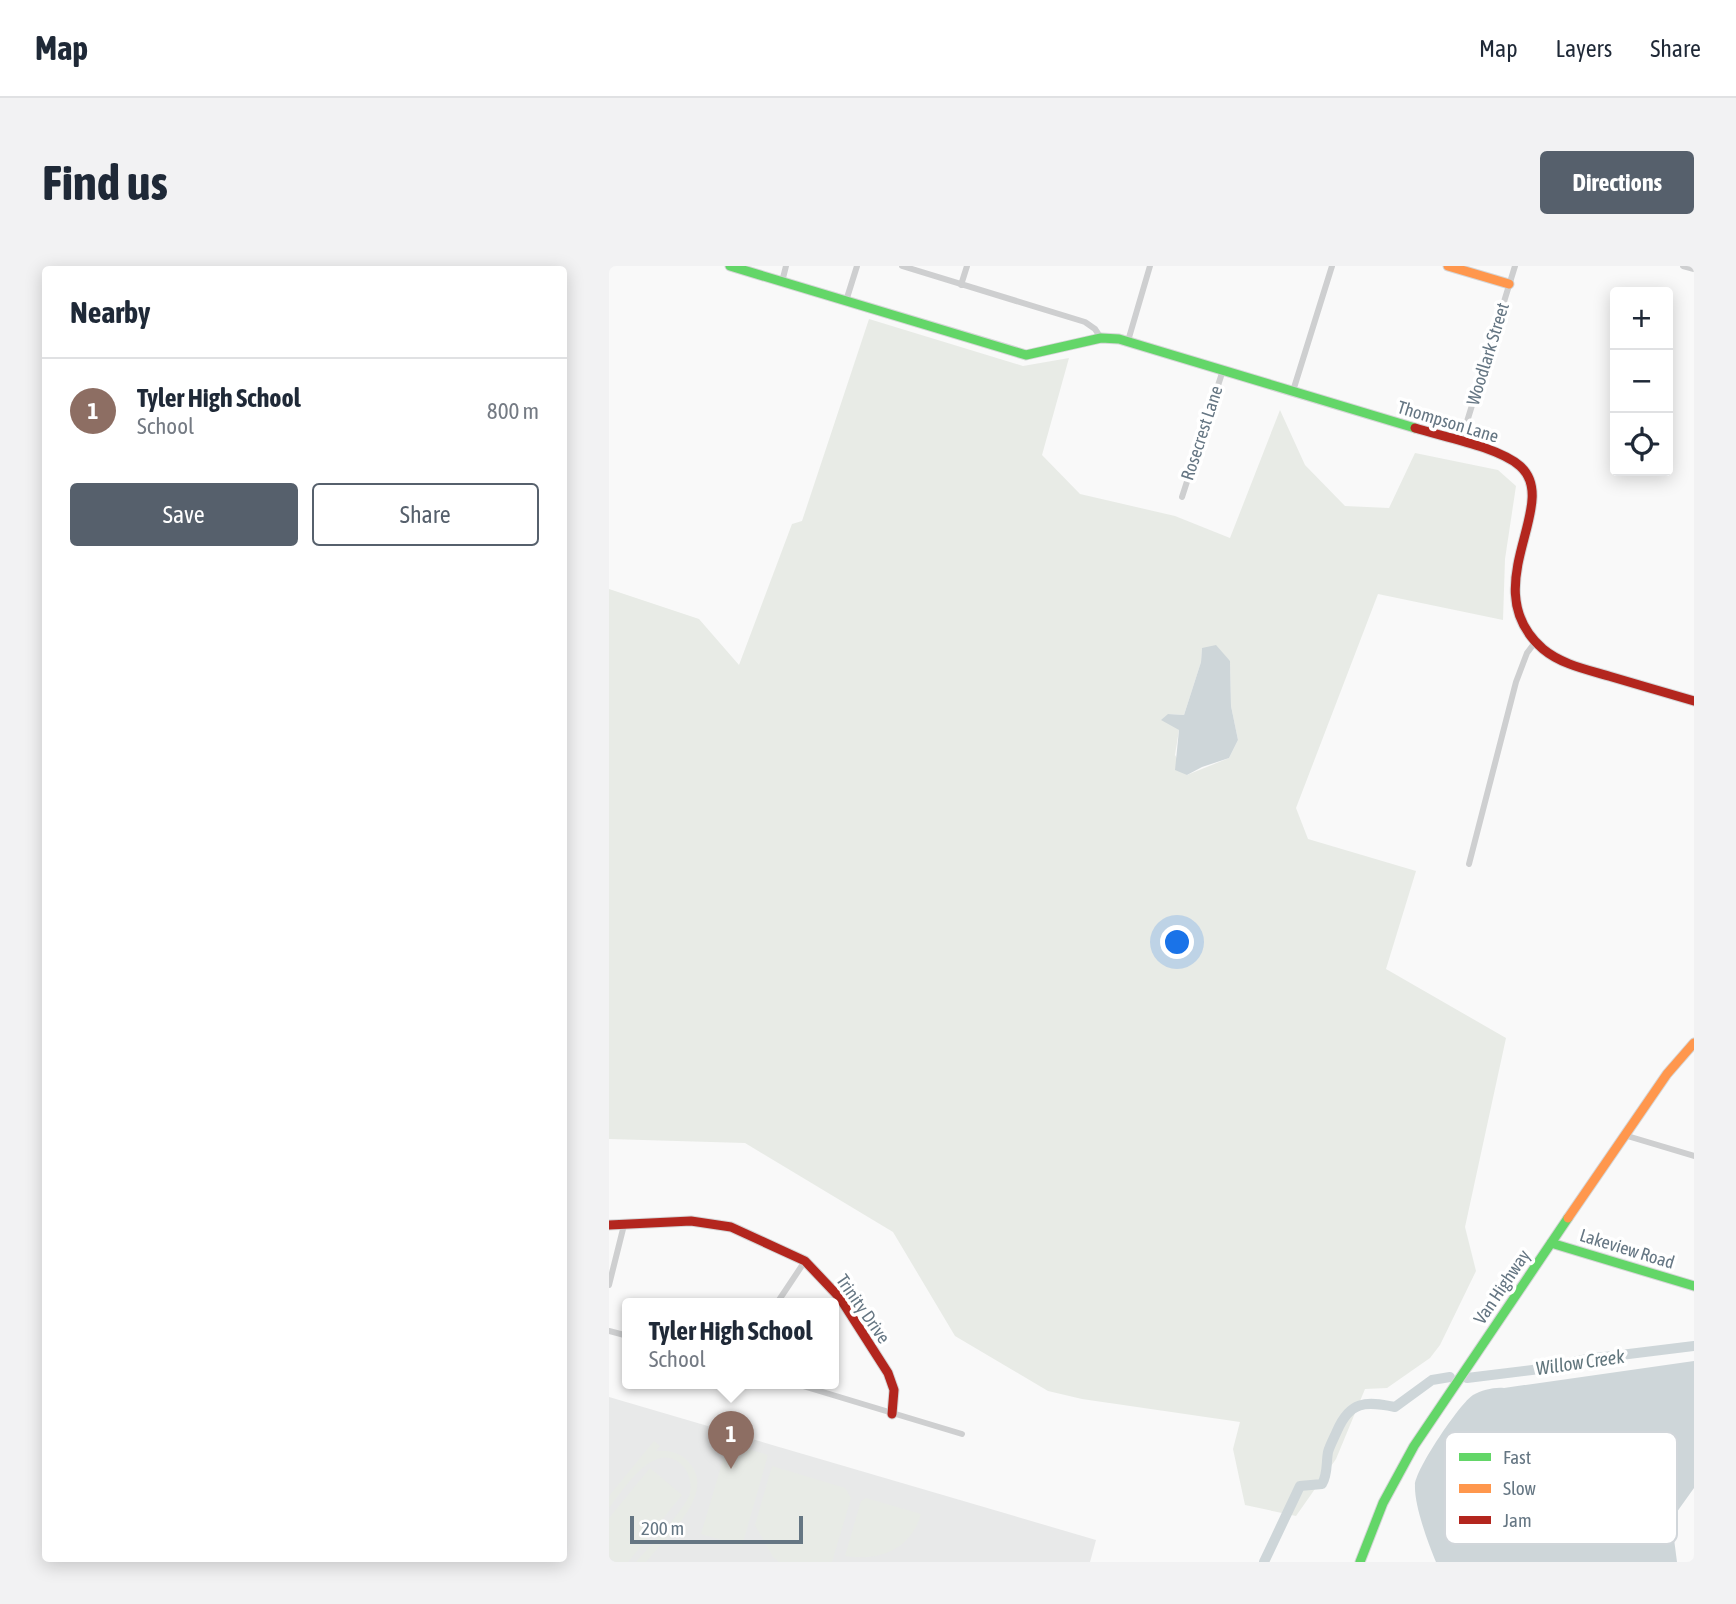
<!DOCTYPE html>
<html lang="en">
<head>
<meta charset="utf-8">
<style>
	:root { --surface:#fff; --page:#f2f2f3; --text:#1f2937; --muted:#747a83; --line:#e0e1e3; --accent:#56606c }
	body { margin:0; font-family:"Asap Condensed",sans-serif; background:var(--page); color:var(--text) }
	.controls { position:absolute; right:21px; top:21px; display:grid; overflow:hidden; border-radius:7px; box-shadow:0 4px 18px #0003 }
	.controls button { width:63px; height:63px; display:grid; place-items:center; padding:0; border:0; border-bottom:2px solid var(--line); background:var(--surface); color:var(--text); font:35px sans-serif }
	.scale { position:absolute; left:21px; bottom:18px; width:173px; box-sizing:border-box; padding-left:7px; border:4px solid #657683; border-top:0; font-size:19px; line-height:24px; white-space:nowrap; color:#657683; -webkit-text-stroke:5px #fff; paint-order:stroke }
	.you { position:absolute; left:569px; top:677px; width:24px; height:24px; margin:-18px; border:5px solid #fff; border-radius:50%; background:#1a73e8; box-shadow:0 0 0 10px #1a73e833 }
	.badge { display:grid; place-items:center; width:46px; height:46px; border-radius:50%; background:var(--accent); color:#fff; font-size:23px; font-weight:700 }
	.pin { position:absolute; translate:-50% -58px; filter:drop-shadow(0 2px 4px #0008) }
	.pin::after { content:''; position:absolute; top:37px; width:24px; height:21px; background:inherit; clip-path:polygon(0 0,100% 0,50% 100%) }
	.popup { position:absolute; left:13px; top:1032px; width:217px; height:91px; box-sizing:border-box; display:grid; place-content:center; border-radius:7px; background:var(--surface); filter:drop-shadow(0 2px 5px #0005); font-size:23px; white-space:nowrap; color:var(--muted) }
	.popup b { font-size:26px; color:var(--text) }
	.popup::after { content:''; position:absolute; left:50%; top:100%; margin-left:-14px; border:14px solid transparent; border-top-color:var(--surface) }
	.list { margin:0; padding:0; list-style:none }
	h2 { display:flex; justify-content:space-between; align-items:center; height:91px; margin:0; padding:0 28px; font-size:30px }
	h2 small { font-size:23px; font-weight:400; color:var(--muted) }
	.list li { display:grid; grid-template-columns:46px 1fr auto; gap:21px; align-items:center; box-sizing:border-box; height:105px; padding:0 28px; border-top:2px solid var(--line) }
	.list b { display:block; font-size:26px; white-space:nowrap }
	.list p { margin:0; font-size:23px; white-space:nowrap; color:var(--muted) }
	.list em { font-size:23px; font-style:normal; color:var(--muted) }
	.actions { display:flex; gap:14px; padding:21px 28px }
	.actions a { flex:1; padding:16px 0; border:2px solid var(--accent); border-radius:7px; text-align:center; font-size:24px; color:var(--accent) }
	.actions .main { background:var(--accent); color:#fff }
	.icon { flex:none; width:38px; height:38px; fill:none; stroke:currentColor; stroke-width:2; stroke-linecap:round; stroke-linejoin:round }
	.map { position:relative; flex:none; width:1085px; height:1296px; overflow:hidden; border-radius:7px }
	header { display:flex; align-items:center; gap:42px; box-sizing:border-box; height:98px; padding:0 35px; background:var(--surface); border-bottom:2px solid var(--line) }
	header strong { font-size:33px }
	nav { display:flex; gap:38px; margin-inline-start:auto; font-size:24px }
	.intro { display:flex; align-items:center; justify-content:space-between; box-sizing:border-box; height:168px; padding:0 42px }
	h1 { margin:0; font-size:49px }
	.button { padding:18px 32px; border-radius:7px; background:var(--accent); color:#fff; font-size:24px; font-weight:700 }
	main { display:flex; gap:42px; padding:0 42px }
	aside { flex:1; background:var(--surface); border-radius:7px; box-shadow:0 4px 18px #0003 }
	.map>svg:first-child { display:block }
	.built { fill:#e8e9e9 }
	.green { fill:#e8ebe6; fill-rule:evenodd }
	.water { fill:#ced6d9 }
	.lines { fill:none; stroke-linecap:round; stroke-linejoin:round }
	.river { stroke:#ced6d9; stroke-width:10 }
	.fast-casing { stroke:#d5d6d7; stroke-width:11 }
	.slow-casing { stroke:#d5d6d7; stroke-width:11 }
	.jam-casing { stroke:#d5d6d7; stroke-width:11 }
	.street { stroke:#cecfd0; stroke-width:6 }
	.fast { stroke:#63d668; stroke-width:9 }
	.slow { stroke:#ff974d; stroke-width:9 }
	.jam { stroke:#b3261e; stroke-width:9 }
	.labels { text-anchor:middle; stroke-width:7; stroke-linejoin:round; paint-order:stroke }
	.street-label { font-size:18px; fill:#657683; stroke:#fff }
	.water-label { font-size:19px; font-style:italic; fill:#60757c; stroke:#fff }
	.key { fill:#fff; stroke:#d1d6da; stroke-width:2 }
	.key-label { font-size:19px; fill:#657683 }
</style>
</head>
<body>
<header>
<strong>Map</strong>
<nav><a>Map</a><a>Layers</a><a>Share</a></nav>
</header>
<div class="intro"><h1>Find us</h1><a class="button">Directions</a></div>
<main>
<aside>
<h2>Nearby<small></small></h2>
<ul class="list">
<li><span class="badge" style="background:#8d6e63">1</span><div><b>Tyler High School</b><p>School</p></div><em>800 m</em></li>
</ul>
<div class="actions"><a class="main">Save</a><a>Share</a></div>
</aside>
<div class="map">
<svg width="1085" height="1296" viewBox="0 0 1085 1296">
	<rect width="100%" height="100%" fill="#f9f9f9"/>
	<path class="built" d="M0 1131 487 1274 481 1296H0Z"/>
	<path class="green" d="M260 53 414 100 460 92 433 189 471 228 566 250 621 272 671 144 696 199 736 240 780 242 806 187 889 204 907 220 896 293 894 354 769 328 687 542 699 573 807 605 777 703 897 772 856 961 867 1005 831 1079 821 1092 778 1122 756 1123 727 1193 687 1250 636 1239 624 1183 631 1156 473 1133 439 1125 346 1070 284 966 136 877 0 873V323L90 353 130 399 183 258 193 255ZM593 382 621 395 622 440 629 474 620 492 578 509 566 489 570 464 559 448 575 449 592 396Z
		M45 1175 51 1180 47 1185C61 1184 73 1187 82 1199 106 1230 56 1272 37 1296H27C40 1281 76 1244 81 1227 83 1218 80 1208 75 1201 47 1170 15 1223 0 1242V1230Z
		M119 1177 159 1189 133 1280 92 1268Z
		M163 1200 236 1222 242 1232 223 1296H170L164 1291 146 1259Z
		M41 1202 73 1229 19 1296H6L0 1291V1252Z
		M257 1232 312 1248C303 1282 271 1296 236 1290L252 1235Z"/>
	<path class="water" d="M607 379 621 395 622 440 629 474 620 492 593 501 578 509 566 504 570 464 552 454 559 448 575 449 592 396 593 382Z
		M1085 1095V1222L1065 1250 1064 1265 1068 1296H827C819 1277 805 1239 806 1219 806 1204 851 1137 864 1129 873 1124 885 1121 895 1122Z"/>
	<g class="lines">
		<path class="river" d="M858 1112 931 1103 979 1093 1085 1080
			M655 1296 691 1220 713 1218C719 1208 717 1197 719 1186 721 1179 725 1172 728 1165 741 1135 756 1135 786 1141L823 1114 841 1111"/>
		<defs>
			<path id="fast" d="M121 0 417 89 492 72 510 73 806 162
				M942 977 1085 1020
				M751 1296 774 1237 805 1180 959 952"/>
			<path id="slow" d="M839 0 900 18
				M959 952 1058 808 1085 777"/>
			<path id="jam" d="M806 162C835 171 889 181 911 200 954 238 864 322 934 383 953 399 980 404 1003 411 1030 419 1058 427 1085 435
				M0 959 82 955 122 961 196 995 231 1032 279 1107 285 1124 283 1148"/>
		</defs>
		<use href="#fast" class="fast-casing"/>
		<use href="#slow" class="slow-casing"/>
		<use href="#jam" class="jam-casing"/>
		<path class="street" d="M293 0 476 56 486 63 492 72
			M1074 0 1085 3
			M173 16 177 0
			M352 19 358 0
			M237 35 248 0
			M519 75 541 0
			M684 125 723 0
			M852 175 906 0
			M573 231 614 104
			M860 598 907 416 918 387 927 375
			M1015 869 1085 890
			M0 1019 15 959
			M168 1037 196 995
			M0 1065 19 1070
			M184 1117 353 1168"/>
		<use href="#fast" class="fast"/>
		<use href="#slow" class="slow"/>
		<use href="#jam" class="jam"/>
	</g>
	<g class="labels">
		<g class="street-label">
			<text transform="translate(879 88) rotate(-73)" y="6">Woodlark Street</text>
			<text transform="translate(839 156) rotate(17)" y="6">Thompson Lane</text>
			<text transform="translate(593 167) rotate(-72)" y="6">Rosecrest Lane</text>
			<text transform="translate(1018 983) rotate(17)" y="6">Lakeview Road</text>
			<text transform="translate(893 1021) rotate(-56)" y="6">Van Highway</text>
			<text transform="translate(254 1043) rotate(55)" y="6">Trinity Drive</text>
		</g>
		<g class="water-label">
			<text transform="translate(971 1096) rotate(-8)" y="7">Willow Creek</text>
		</g>
	</g>
	<rect x="836" y="1166" width="232" height="112" rx="10" class="key"/>
	<rect x="850" y="1187" width="32" height="8" fill="#63d668"/>
	<rect x="850" y="1218" width="32" height="9" fill="#ff974d"/>
	<rect x="850" y="1250" width="32" height="8" fill="#b3261e"/>
	<g class="key-label">
		<text x="894" y="1198">Fast</text>
		<text x="894" y="1229">Slow</text>
		<text x="894" y="1261">Jam</text>
	</g>
</svg>
<div class="controls">
<button>+</button>
<button>−</button>
<button><svg class="icon" aria-label="locate" viewBox="0 0 24 24"><circle cx="12" cy="12" r="6"/><path d="M12 2v4M12 18v4M2 12h4M18 12h4"/></svg></button>
</div>
<div class="scale">200 m</div>
<div class="you"></div>
<div class="pin badge" style="left:122px;top:1203px;background:#8d6e63">1</div>
<div class="popup"><b>Tyler High School</b>School</div>
</div>
</main>
</body>
</html>
